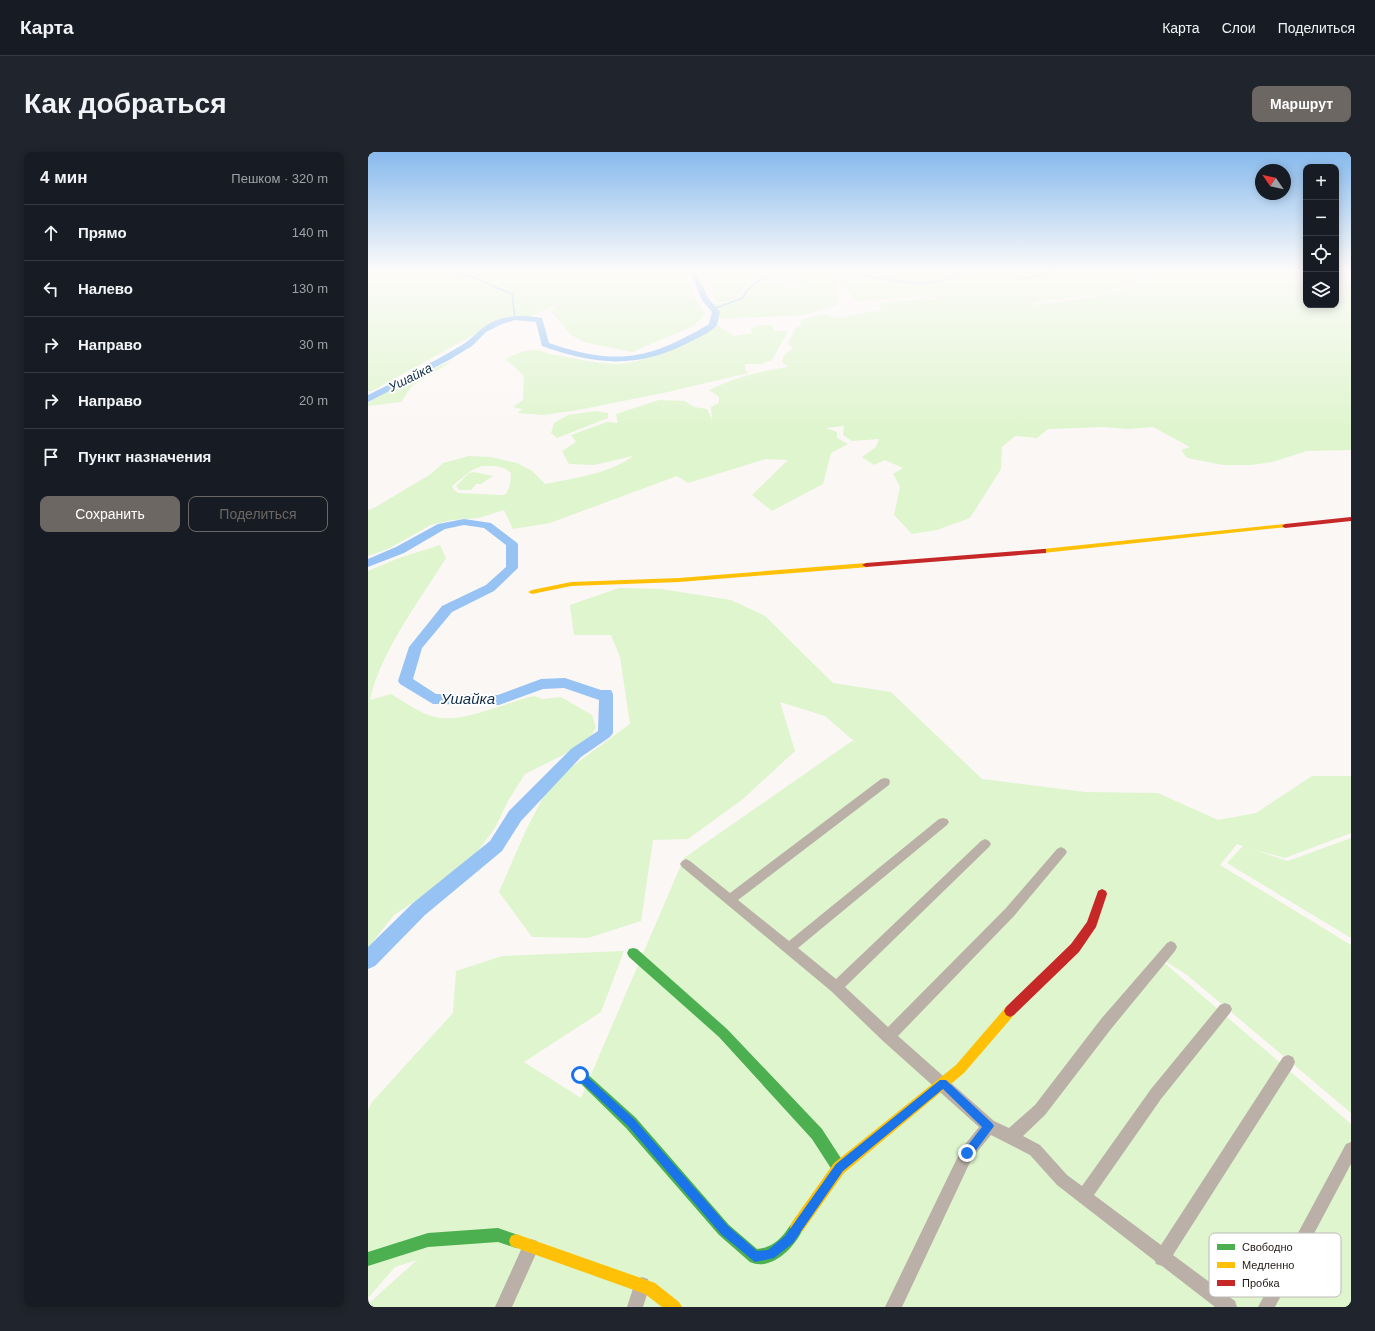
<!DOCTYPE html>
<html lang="ru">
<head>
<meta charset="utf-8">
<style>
	:root { --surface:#171b24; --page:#20242c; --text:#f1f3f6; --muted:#9ea1a6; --line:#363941; --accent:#6c6763 }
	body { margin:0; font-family:Arial,sans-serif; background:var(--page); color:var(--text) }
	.controls { position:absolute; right:12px; top:12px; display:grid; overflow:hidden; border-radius:8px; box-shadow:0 2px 10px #0003 }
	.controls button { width:36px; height:36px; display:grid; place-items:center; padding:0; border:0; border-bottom:1px solid var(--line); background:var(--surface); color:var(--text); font:20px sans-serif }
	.compass { position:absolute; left:887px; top:12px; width:36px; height:36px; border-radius:50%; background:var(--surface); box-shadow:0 2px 10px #0003; rotate:304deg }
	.stop { position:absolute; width:12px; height:12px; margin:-9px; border:3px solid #1a73e8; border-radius:50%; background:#fff }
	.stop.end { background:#1a73e8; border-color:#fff; box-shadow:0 1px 4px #0008 }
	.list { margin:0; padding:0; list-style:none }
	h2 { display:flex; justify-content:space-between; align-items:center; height:52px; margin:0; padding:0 16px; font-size:17px }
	h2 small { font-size:13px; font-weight:400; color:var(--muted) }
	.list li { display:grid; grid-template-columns:26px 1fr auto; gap:12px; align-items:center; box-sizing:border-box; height:56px; padding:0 16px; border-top:1px solid var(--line) }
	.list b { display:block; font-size:15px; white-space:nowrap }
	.list em { font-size:13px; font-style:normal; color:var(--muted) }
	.actions { display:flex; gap:8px; padding:12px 16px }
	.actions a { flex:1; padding:9px 0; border:1px solid var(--accent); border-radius:8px; text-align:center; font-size:14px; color:var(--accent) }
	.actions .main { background:var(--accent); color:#fff }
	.icon { flex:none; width:22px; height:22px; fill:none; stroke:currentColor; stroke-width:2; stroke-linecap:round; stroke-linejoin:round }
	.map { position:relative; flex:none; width:983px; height:1155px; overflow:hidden; border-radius:8px }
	header { display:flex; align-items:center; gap:24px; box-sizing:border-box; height:56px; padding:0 20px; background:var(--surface); border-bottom:1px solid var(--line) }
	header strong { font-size:19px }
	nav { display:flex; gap:22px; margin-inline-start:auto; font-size:14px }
	.intro { display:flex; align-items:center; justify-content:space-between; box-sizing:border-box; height:96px; padding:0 24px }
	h1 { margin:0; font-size:28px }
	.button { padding:10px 18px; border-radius:8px; background:var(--accent); color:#fff; font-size:14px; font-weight:700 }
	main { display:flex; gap:24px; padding:0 24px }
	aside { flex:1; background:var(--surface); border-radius:8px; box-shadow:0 2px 10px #0003 }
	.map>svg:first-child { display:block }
	.green { fill:#def5cd; fill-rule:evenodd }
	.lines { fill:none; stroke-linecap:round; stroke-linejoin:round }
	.stream { stroke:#96c3f4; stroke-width:1.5 }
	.river { fill:#96c3f4; fill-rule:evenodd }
	.street { fill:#bbb0a8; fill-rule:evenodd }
	.fast { fill:#4caf50; fill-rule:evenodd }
	.slow { fill:#ffc107; fill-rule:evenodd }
	.jam { fill:#c62828; fill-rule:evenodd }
	.route { fill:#1a73e8 }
	.labels { text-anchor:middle; stroke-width:4; stroke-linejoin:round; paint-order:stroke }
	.far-water-label { font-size:13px; font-style:italic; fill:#112c49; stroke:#fff }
	.water-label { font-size:15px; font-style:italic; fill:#112c49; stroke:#fff }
	.key { fill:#fff; stroke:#bcbab9; stroke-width:1 }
	.key-label { font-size:11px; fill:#1f1915 }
</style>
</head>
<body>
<header>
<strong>Карта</strong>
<nav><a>Карта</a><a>Слои</a><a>Поделиться</a></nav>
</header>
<div class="intro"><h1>Как добраться</h1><a class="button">Маршрут</a></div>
<main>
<aside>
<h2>4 мин<small>Пешком · 320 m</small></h2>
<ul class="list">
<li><svg class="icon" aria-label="ahead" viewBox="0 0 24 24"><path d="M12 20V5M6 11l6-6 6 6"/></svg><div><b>Прямо</b></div><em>140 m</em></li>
<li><svg class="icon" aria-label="left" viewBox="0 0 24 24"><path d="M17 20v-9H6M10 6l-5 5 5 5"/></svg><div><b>Налево</b></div><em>130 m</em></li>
<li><svg class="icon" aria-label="right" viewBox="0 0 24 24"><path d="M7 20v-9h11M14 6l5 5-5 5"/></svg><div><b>Направо</b></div><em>30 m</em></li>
<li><svg class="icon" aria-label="right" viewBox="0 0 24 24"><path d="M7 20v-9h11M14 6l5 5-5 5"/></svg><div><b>Направо</b></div><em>20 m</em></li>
<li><svg class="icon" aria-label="arrive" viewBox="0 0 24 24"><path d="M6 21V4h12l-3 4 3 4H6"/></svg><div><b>Пункт назначения</b></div></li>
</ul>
<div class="actions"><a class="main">Сохранить</a><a>Поделиться</a></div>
</aside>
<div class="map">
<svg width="983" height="1155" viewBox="0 0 983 1155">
	<rect width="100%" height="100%" fill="#fbf7f5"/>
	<path class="green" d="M0 119H317L324 139 321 137 337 162 326 174 264 200 216 190 203 183 183 159 189 153 163 164 138 165 4 239H0Z
		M339 119H408L380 130 371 143 358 150H348Z
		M420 119H465L471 122 467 130 470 153 436 163 349 167 351 160 345 152 358 151 373 144 383 130 398 126 423 137 437 134 425 123 411 121Z
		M468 119H589L587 124 607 119H782L773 128 729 143 665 150V153C691 150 775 143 787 119H938V153H968V119H983V298L939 299 904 310 883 313H855L819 306 813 298 822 295 785 275 760 277 736 275 680 277 669 286 647 284 634 295 633 317 602 366 569 378 544 382 526 363 532 335 525 322 535 316 517 308 506 313 494 305 508 295 511 287 484 289 475 283 476 274 458 276 469 280V286L480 292 463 301 455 332 404 359 384 343 420 308 398 307 320 331 309 324 182 371 145 377 136 358 111 366 84 368 63 373 20 397 0 404V358L6 356 63 322 75 311 101 304 123 305 149 311 164 319 177 332C206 326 241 322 265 304L226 313 201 312 194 299 208 290 203 283 239 270 250 271 248 262 291 248 317 249 326 255 339 257 344 268 343 255 351 251V245L341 238C366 226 391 219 420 215L414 210 416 203 425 196 420 192 428 175 434 174 432 170 435 167 457 162 469 166 512 158 513 151 555 147 570 148 560 144 489 149 471 129 499 128 496 126 479 128V124ZM114 314C125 314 135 313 143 321L142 333 138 342 134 343 90 341 86 338 84 334 104 318Z
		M349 173 366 184 385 181 382 177 390 173H404L406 179H420L404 208 393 212H377V217L380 221 300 240 210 258 175 263 150 261 154 257 145 255 155 248 156 224 138 207C153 199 165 194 181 202 203 205 228 212 250 212 275 212 329 187 349 173Z
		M85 209 45 233 33 250 0 254V251C26 234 56 219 85 209Z
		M228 259 240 261V266L189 286 183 281 186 271 200 263Z
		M106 320 125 324 113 332H108L103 338H91L88 334 101 321Z
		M72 393 78 406C52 448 12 500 2 548L23 542C35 549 53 562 67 565 95 572 138 550 166 544L175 547 193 545 224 563 228 576 220 588 195 603 157 622 140 649 127 676 103 708 64 738 26 763 0 796V419L31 406Z
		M251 436 293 437 363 448 397 464 465 531 523 540 614 627 717 640 790 641 850 668 888 661 944 624H983V681L917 706 883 697 920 709 983 686V786L859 711 875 694 869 692 852 713 983 793V961L819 823 786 802 983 972V1155H0V1152L49 1108 27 1115 0 1146V958L4 950 85 861 88 819 134 804 256 799 233 860 156 910 213 946 316 706 484 589 488 591 457 564 412 550 427 599 375 647 320 687 285 688 273 769 220 786 164 785 131 740 158 678 183 630 262 572 252 505 243 483H206L202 453Z"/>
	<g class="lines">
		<path class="stream" d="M80 119 104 125 144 142 147 166
			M477 119C516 125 561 143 597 119
			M345 157 375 146C381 130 398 125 413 119"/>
		<path class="river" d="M321 119H327L341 147 352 160 349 173C342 181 329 186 320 191 268 217 228 213 174 194L168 170 147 168 134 172 118 180 104 194 81 208 0 250V243C32 227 64 211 94 193 107 185 113 174 129 168 143 163 159 163 174 166L181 191C248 214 281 208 341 172L344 160 334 148Z
			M96 367 123 371 148 390 150 392V416L126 439 84 460 54 496 45 527 68 542 130 543 173 527 197 526 233 538H243L245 542V581L242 585 213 605 153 669 134 699 57 763 7 814 0 817V795L45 751 122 689 141 659 203 597 230 579 231 548 196 536 175 537 131 553 65 552 32 532 30 529 41 495 74 454 118 433 138 415V393L116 376 96 373 77 377 36 401 0 415V407L28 395 70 372Z"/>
		<path class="street" d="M683 119H691L652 128 650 127Z
			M517 626 521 627 522 630 521 633 370 748 421 789 571 667 575 666 579 667 581 670 579 673 430 796 468 827 613 689 617 687 621 689 623 692 621 695 477 835 520 875 638 756 689 697 693 695 697 697 699 700 697 703 646 764 530 884 626 969 641 976 667 953 733 867 799 791 803 789 807 791 809 795 807 799 743 877 677 963 655 984 672 993 699 1023 714 1034 783 937 852 853 857 851 862 853 864 857 862 861 793 947 726 1043 793 1093 915 905 920 903 925 905 927 910 925 915 805 1103 867 1149 869 1155H847L794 1114 788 1112 787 1109 689 1033 662 1003 623 983 604 1006 534 1155H517L594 996 611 975 515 889 463 839 314 715 312 712 314 709 318 707 322 709 362 741 513 627Z
			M983 990V1012L907 1155H890L978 992Z
			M163 1087 169 1089 171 1095 144 1155H127L157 1089Z
			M274 1125 280 1127 282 1133 275 1155H259L268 1127Z"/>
		<path class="fast" d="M265 796 269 797 359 877 454 977 476 1011 478 1016 476 1021 471 1023 466 1021 444 987 351 885 261 805 259 801 261 797Z
			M212 917 216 919 268 966 361 1073 389 1097C401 1096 408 1091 416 1082 421 1076 422 1071 429 1068L434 1070 436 1075C428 1094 404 1120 382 1110L351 1083 258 976 208 927 206 923 208 919Z
			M130 1076 153 1084 155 1089 153 1094 148 1096 130 1090 60 1095 0 1114V1100L60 1081Z"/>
		<path class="slow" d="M917 372 920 374 919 375 675 401 671 399 675 397Z
			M498 411H501V415L311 430 203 434 164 442 160 440 164 438 203 430 311 426Z
			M642 853 646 855 648 859 646 863 596 921 476 1021 434 1080 429 1082 424 1080 422 1075 424 1070 466 1011 588 913 638 855Z
			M148 1082 287 1131 311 1150 314 1155H294L277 1142 143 1094 141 1089 143 1084Z"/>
		<path class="jam" d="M983 365V369L917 376 914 374 917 372Z
			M675 397H678V401L498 415 494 413 498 411Z
			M734 737 738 739 739 742 728 775 711 800 646 863 642 865 638 863 636 859 638 855 703 792 719 770 729 742 730 739Z"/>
	</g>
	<linearGradient id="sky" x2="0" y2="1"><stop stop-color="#87baed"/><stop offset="0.42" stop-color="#fdfbfa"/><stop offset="1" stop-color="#fdfbfa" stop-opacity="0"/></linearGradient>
	<rect width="983" height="281" fill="url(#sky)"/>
	<path class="route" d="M212 918 266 967 360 1074 389 1099 400 1098 417 1084 468 1012 572 928H578L624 971 626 974 603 1005 599 1006 596 1005 595 1001 596 998 614 975 575 937 475 1019 425 1091 406 1106 387 1110 353 1082 260 974 209 926V920Z"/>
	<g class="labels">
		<g class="far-water-label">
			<text transform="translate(42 225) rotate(-27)" y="5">Ушайка</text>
		</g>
		<g class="water-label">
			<text x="100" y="552">Ушайка</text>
		</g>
	</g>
	<rect x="841" y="1081" width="132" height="64" rx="6" class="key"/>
	<rect x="849" y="1092" width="18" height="6" fill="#4caf50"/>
	<rect x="849" y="1110" width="18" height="6" fill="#ffc107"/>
	<rect x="849" y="1128" width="18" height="6" fill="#c62828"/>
	<g class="key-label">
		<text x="874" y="1099">Свободно</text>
		<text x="874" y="1117">Медленно</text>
		<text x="874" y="1135">Пробка</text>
	</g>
</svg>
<div class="controls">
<button>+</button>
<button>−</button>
<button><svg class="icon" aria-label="locate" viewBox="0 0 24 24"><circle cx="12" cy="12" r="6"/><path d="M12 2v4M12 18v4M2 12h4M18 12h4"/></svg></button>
<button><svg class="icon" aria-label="layers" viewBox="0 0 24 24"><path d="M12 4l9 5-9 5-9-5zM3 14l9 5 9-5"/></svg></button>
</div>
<svg class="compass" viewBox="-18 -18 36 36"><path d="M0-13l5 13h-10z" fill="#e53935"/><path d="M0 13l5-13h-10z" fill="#9ea1a6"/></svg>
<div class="stop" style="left:212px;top:923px"></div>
<div class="stop end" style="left:599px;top:1001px"></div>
</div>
</main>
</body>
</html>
